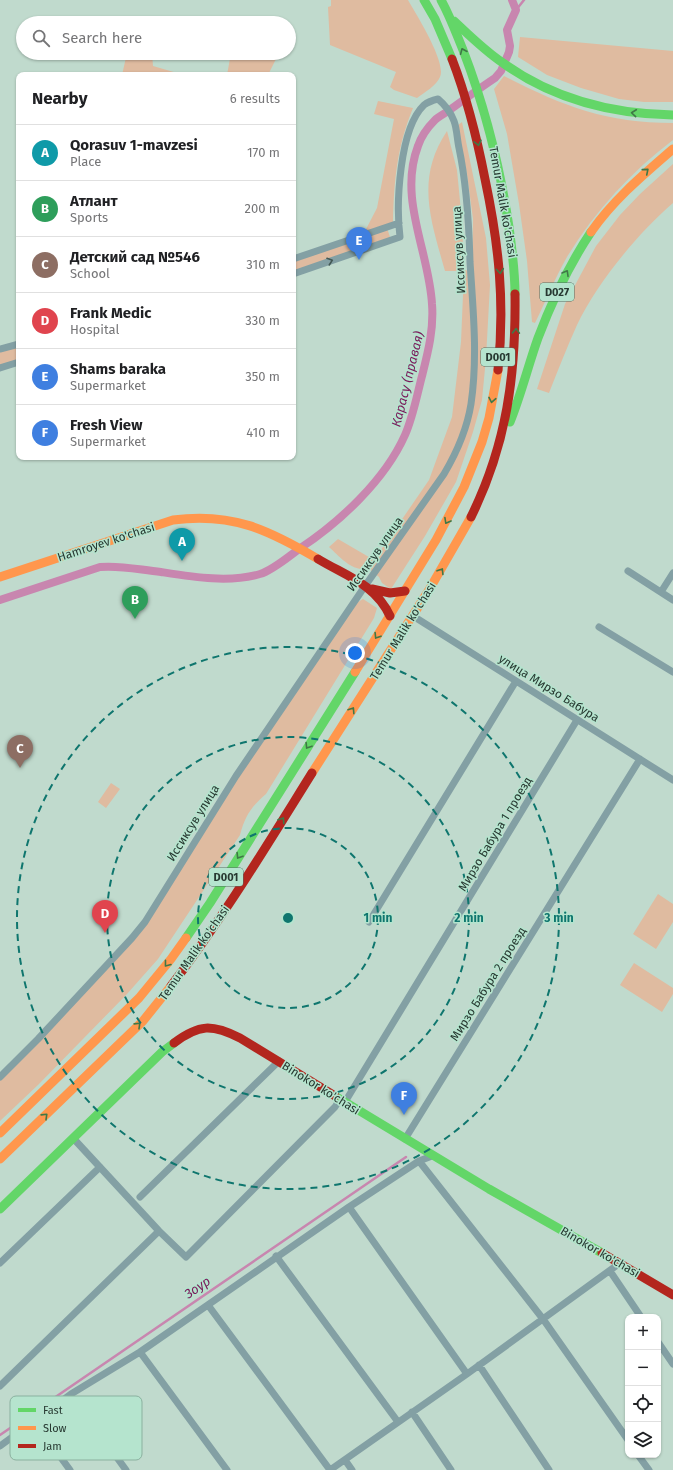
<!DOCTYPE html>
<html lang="en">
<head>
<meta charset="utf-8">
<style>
	:root { --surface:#fff; --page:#f6f6f6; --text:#202124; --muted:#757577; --line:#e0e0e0; --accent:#111827 }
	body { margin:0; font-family:"Fira Sans",sans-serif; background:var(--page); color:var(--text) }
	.controls { position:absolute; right:12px; bottom:12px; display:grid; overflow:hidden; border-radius:8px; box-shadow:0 1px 3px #0004 }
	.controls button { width:36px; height:36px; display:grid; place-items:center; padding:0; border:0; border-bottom:1px solid var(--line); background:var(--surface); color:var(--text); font:20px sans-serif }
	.you { position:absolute; left:355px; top:653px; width:14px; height:14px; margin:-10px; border:3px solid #fff; border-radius:50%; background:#1a73e8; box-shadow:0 0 0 6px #1a73e833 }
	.badge { display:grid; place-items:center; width:26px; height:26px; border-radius:50%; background:var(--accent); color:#fff; font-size:13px; font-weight:700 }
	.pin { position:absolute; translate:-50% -33px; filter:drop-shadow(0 1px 2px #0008) }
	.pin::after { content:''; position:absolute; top:21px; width:14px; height:12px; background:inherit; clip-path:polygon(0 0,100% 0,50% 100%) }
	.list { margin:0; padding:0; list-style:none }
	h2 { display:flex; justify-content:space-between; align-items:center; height:52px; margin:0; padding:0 16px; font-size:17px }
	h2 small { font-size:13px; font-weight:400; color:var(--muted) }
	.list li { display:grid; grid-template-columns:26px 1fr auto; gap:12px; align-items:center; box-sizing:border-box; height:56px; padding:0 16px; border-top:1px solid var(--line) }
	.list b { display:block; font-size:15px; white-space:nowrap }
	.list p { margin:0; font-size:13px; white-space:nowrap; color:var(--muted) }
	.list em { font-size:13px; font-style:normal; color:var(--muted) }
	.icon { flex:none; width:22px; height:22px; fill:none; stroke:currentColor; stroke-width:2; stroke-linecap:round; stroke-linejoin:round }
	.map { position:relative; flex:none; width:673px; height:1470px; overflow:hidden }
	.search { position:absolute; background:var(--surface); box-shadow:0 1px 3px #0004; left:16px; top:16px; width:280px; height:44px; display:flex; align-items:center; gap:10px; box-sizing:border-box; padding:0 14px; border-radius:22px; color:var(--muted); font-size:15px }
	.panel { position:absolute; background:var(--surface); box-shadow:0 1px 3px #0004; left:16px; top:72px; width:280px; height:388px; border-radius:8px }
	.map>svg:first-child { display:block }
	.green { fill:#dfbba0 }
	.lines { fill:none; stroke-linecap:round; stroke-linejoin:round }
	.stream { stroke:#c886af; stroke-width:2.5 }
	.canal { stroke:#c886af; stroke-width:8 }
	.street { stroke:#83a0a4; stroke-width:7 }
	.fast { stroke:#63d668; stroke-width:9 }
	.slow { stroke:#ff974d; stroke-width:9 }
	.jam { stroke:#b3261e; stroke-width:9 }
	.oneway { stroke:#3f7847 }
	.oneway2 { stroke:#435854 }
	.ring { fill:none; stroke:#0f766e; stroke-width:2; stroke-dasharray:7 5 }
	.labels { text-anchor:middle; stroke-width:3; stroke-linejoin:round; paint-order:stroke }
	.shield { fill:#b5e4ce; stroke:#526c60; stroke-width:1 }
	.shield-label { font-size:11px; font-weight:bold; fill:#273931 }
	.street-label { font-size:12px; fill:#273931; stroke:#b5e4ce }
	.water-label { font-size:13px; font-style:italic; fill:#79195a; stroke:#b5e4ce }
	.key { fill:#b5e4ce; stroke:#8ab19f; stroke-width:1 }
	.key-label { font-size:11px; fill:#273931 }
	.centre { fill:#0f766e; stroke:#b5e4ce; stroke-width:2 }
	.ring-label { font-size:12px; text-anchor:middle; font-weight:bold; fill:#0f766e; stroke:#b5e4ce; stroke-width:3; stroke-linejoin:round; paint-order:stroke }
</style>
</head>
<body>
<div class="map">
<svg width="673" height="1470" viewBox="0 0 673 1470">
	<rect width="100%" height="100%" fill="#c0dacd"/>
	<path class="green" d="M331 0H408C416 14 447 63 440 77 436 86 425 92 417 98L394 90 390 87 396 72 330 45 328 7 331 6Z
		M520 37 673 51V102H644L619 99 581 88 547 75 518 57Z
		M127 53H152L153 66 184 75H122Z
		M231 53H279L268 75H227Z
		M504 76C563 106 605 123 673 123V140C631 172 595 211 567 257 555 278 546 301 535 323L532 322 527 261 519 204 507 134 494 89Z
		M378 101 413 108C397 147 394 180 393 222L364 233 377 208 394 119 374 114Z
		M462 122 486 238 490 285 486 358 482 400 473 432 456 482 425 536 391 589 382 583 379 577 369 569C352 572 340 557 329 547L338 539 374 560 429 480 452 417 461 342 464 271H445C431 221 415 179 447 131L457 170 462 222 464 270 472 271 473 219 467 174 457 126Z
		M673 164V203C638 233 597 283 577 325 567 347 558 370 549 393L537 389 565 304 596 246 620 215 640 194Z
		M387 228 391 240 293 274V259Z
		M19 344V362L0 368V349Z
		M363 599 377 608 374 618 266 794C251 807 245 816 240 835L158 959 127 994 39 1084 0 1121V1080L132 938 236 776 353 605Z
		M111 783 120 789 106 808 98 802Z
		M658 894 673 904V922L656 949 633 934Z
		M634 963 673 988V994L662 1012 620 985Z"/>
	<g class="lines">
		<path class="stream" d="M516 10 524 0
			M0 1435 406 1157"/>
		<path class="canal" d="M0 600 100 567C121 565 140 570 161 572 193 577 229 583 260 574 273 570 288 557 299 549 340 522 385 480 405 435 413 417 417 395 422 376 428 352 434 329 432 304 429 251 398 199 418 146 421 137 428 127 435 120 439 116 446 113 451 109 465 99 480 88 495 78L501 71 509 52 510 46 507 30 516 10 512 0"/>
		<path class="street" d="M293 259 399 223
			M0 349 19 344
			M0 368 19 362
			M628 571 673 600
			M661 592 673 573
			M413 616 673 780
			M599 627 673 672
			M369 922 516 681
			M0 1077 38 1039 132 938 145 922 236 776 365 586 444 474C457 452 467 429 471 404 478 357 473 309 470 262 469 223 467 186 459 148 457 139 457 129 454 121 451 113 444 104 438 99 434 100 428 102 424 105 399 129 396 205 400 237L293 274
			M345 1102 577 720
			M73 1138 159 1231 186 1257 335 1107 340 1099
			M405 1139 640 759
			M419 1161 543 1319 628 1440
			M140 1197 279 1061
			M349 1207 467 1374
			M276 1256 398 1422
			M0 1263 100 1167
			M610 1271 641 1317
			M208 1305 330 1470
			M658 1342 673 1364
			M140 1352 227 1470
			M479 1365 549 1470
			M0 1386 159 1231
			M71 1394 126 1470
			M412 1412 451 1470
			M35 1422 70 1470
			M0 1446 71 1394 140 1352 349 1207 419 1161 432 1156
			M638 1455 649 1470
			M345 1460 352 1470
			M330 1470 467 1374 620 1263"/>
		<path class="fast" d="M424 0 435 19 452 59
			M441 0C450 16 456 33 463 50 485 107 500 167 509 227 512 249 515 272 515 294
			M454 21C470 36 485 51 503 63 553 99 612 114 673 115
			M510 422C521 395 528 366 538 338 552 301 569 265 591 232
			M186 938 210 903 355 672
			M335 1096 489 1189 602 1253
			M0 1209 162 1052 174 1043"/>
		<path class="slow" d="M591 232C614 199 643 175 673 149
			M0 577 173 520C232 512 269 530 318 559
			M355 672 436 540 464 487 482 442 489 418 498 370
			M312 773 429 590 471 517
			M0 1133 139 998 171 959 186 938
			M0 1159 143 1021 171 986"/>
		<path class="jam" d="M452 59C467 98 477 138 485 179 499 245 505 303 498 370
			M471 517C507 444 516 374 515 294
			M318 559C346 576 375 584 390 616
			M372 589 390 593 405 591
			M171 986C223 918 267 845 312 773
			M174 1043C199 1024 212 1024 240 1038L335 1096
			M602 1253 673 1295"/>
	</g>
	<defs><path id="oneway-chevron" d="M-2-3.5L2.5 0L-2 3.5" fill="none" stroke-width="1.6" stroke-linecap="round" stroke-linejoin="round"/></defs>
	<g class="oneway">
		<use href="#oneway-chevron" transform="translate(463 51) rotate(-113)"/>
		<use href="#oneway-chevron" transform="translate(634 113) rotate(-174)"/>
		<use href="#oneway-chevron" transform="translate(478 143) rotate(77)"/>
		<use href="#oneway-chevron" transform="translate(646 171) rotate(-40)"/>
		<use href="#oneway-chevron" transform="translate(500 271) rotate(85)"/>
		<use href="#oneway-chevron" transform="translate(566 273) rotate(-60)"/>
		<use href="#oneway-chevron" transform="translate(516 331) rotate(-88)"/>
		<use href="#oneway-chevron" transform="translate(492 400) rotate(101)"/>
		<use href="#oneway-chevron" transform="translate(447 521) rotate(119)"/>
		<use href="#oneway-chevron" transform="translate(441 571) rotate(-58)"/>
		<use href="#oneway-chevron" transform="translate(377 636) rotate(122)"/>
		<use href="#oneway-chevron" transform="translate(352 710) rotate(-57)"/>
		<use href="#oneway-chevron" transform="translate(308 746) rotate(122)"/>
		<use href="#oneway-chevron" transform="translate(282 820) rotate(-57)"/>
		<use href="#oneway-chevron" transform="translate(239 856) rotate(122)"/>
		<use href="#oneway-chevron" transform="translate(167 964) rotate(128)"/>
		<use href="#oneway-chevron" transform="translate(138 1025) rotate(-44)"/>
		<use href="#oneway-chevron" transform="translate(45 1116) rotate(-44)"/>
	</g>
	<use class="oneway2" href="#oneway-chevron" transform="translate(330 261) rotate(-19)"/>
	<g class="ring">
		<circle cx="288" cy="918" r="90"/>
		<circle cx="288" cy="918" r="181"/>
		<circle cx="288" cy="918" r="271"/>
	</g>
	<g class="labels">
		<g class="shield">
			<rect x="540" y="283" width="34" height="18" rx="3"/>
			<rect x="481" y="348" width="34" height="18" rx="3"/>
			<rect x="209" y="868" width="34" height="18" rx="3"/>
		</g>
		<g class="shield-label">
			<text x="557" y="296">D027</text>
			<text x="498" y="361">D001</text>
			<text x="226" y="881">D001</text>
		</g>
		<g class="street-label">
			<text transform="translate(503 202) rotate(80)" y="4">Temur Malik ko'chasi</text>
			<text transform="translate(459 250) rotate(-93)" y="4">Иссиксув улица</text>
			<text transform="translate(106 542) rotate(-18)" y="4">Hamroyev ko'chasi</text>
			<text transform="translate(375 554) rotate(-55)" y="4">Иссиксув улица</text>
			<text transform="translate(403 631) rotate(-58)" y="4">Temur Malik ko'chasi</text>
			<text transform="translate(549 688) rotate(32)" y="4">улица Мирзо Бабура</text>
			<text transform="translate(193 823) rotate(-58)" y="4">Иссиксув улица</text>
			<text transform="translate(495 834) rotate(-59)" y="4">Мирзо Бабура 1 проезд</text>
			<text transform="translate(194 953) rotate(-55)" y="4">Temur Malik ko'chasi</text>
			<text transform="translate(488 984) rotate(-58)" y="4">Мирзо Бабура 2 проезд</text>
			<text transform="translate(321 1088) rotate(32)" y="4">Binokor ko'chasi</text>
			<text transform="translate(600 1252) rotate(30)" y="4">Binokor ko'chasi</text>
		</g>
		<g class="water-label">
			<text transform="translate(407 379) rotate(-76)" y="5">Карасу (правая)</text>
			<text transform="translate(197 1287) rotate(-34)" y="5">Зоур</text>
		</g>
	</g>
	<rect x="10" y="1396" width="132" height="64" rx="6" class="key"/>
	<rect x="18" y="1408" width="18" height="4" fill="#63d668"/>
	<rect x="18" y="1426" width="18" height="4" fill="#ff974d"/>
	<rect x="18" y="1444" width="18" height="4" fill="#b3261e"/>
	<g class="key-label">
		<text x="43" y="1414">Fast</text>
		<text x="43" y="1432">Slow</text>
		<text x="43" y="1450">Jam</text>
	</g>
	<circle cx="288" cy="918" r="6" class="centre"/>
	<g class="ring-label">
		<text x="378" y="922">1 min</text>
		<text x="469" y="922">2 min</text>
		<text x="559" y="922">3 min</text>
	</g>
</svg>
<div class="controls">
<button>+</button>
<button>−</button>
<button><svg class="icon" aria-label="locate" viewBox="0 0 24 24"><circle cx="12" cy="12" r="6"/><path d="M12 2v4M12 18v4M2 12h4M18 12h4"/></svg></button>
<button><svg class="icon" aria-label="layers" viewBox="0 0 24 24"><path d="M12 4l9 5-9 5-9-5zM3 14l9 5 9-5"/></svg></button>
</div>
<div class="you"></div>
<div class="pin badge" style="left:182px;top:561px;background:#0f9aa8">A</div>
<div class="pin badge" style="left:135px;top:619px;background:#2e9e5b">B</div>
<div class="pin badge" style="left:20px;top:768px;background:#8d6e63">C</div>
<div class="pin badge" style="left:105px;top:933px;background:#e0444e">D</div>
<div class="pin badge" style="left:359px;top:260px;background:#3f7fe0">E</div>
<div class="pin badge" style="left:404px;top:1115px;background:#3f7fe0">F</div>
<div class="search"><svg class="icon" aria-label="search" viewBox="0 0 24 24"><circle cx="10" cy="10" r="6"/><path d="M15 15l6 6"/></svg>Search here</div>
<section class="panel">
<h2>Nearby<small>6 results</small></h2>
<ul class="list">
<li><span class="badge" style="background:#0f9aa8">A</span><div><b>Qorasuv 1-mavzesi</b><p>Place</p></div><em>170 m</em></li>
<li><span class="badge" style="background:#2e9e5b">B</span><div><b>Атлант</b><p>Sports</p></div><em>200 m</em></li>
<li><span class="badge" style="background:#8d6e63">C</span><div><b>Детский сад №546</b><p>School</p></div><em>310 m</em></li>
<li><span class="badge" style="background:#e0444e">D</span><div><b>Frank Medic</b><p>Hospital</p></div><em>330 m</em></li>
<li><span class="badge" style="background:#3f7fe0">E</span><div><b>Shams baraka</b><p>Supermarket</p></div><em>350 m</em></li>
<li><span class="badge" style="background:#3f7fe0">F</span><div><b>Fresh View</b><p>Supermarket</p></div><em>410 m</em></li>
</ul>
</section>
</div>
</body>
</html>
